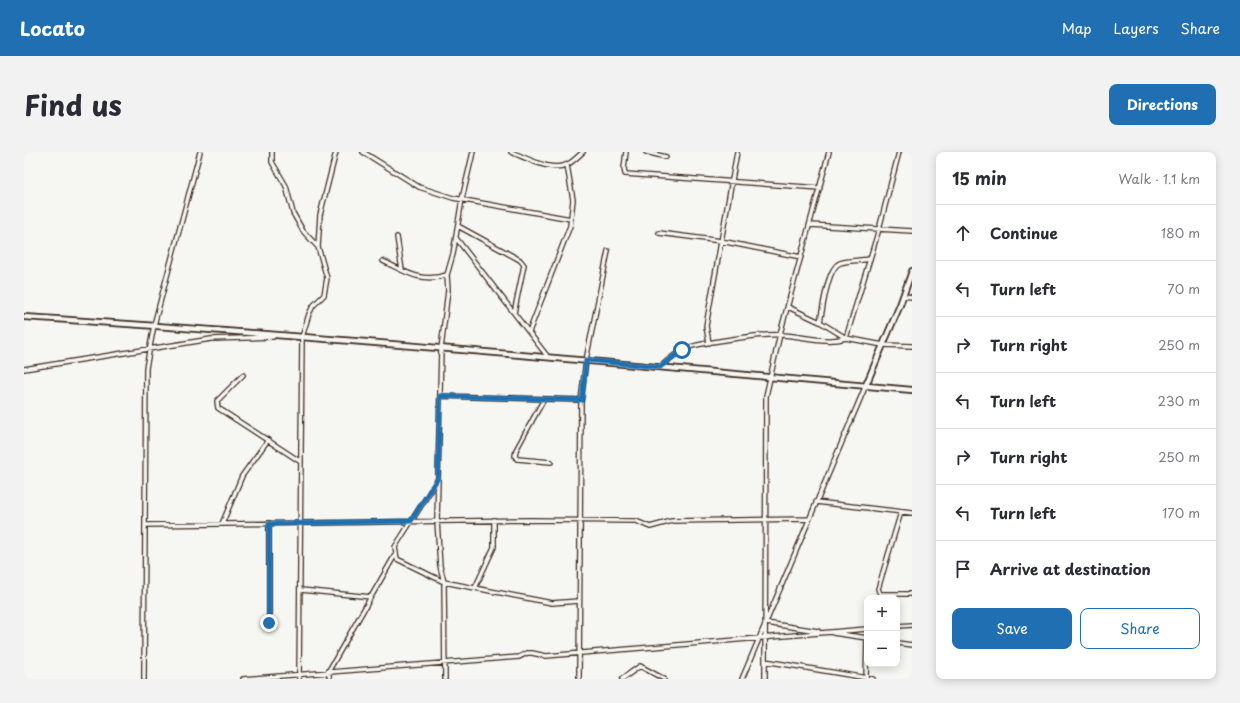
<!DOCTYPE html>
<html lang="en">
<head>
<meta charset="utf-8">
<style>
	:root { --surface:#fff; --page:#f2f2f3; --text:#2b2b33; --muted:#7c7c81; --line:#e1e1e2; --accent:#1f6fb2 }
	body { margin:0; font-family:"Playpen Sans",sans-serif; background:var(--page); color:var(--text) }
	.controls { position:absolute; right:12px; bottom:12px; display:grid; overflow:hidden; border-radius:8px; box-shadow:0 2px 10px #0003 }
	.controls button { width:36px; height:36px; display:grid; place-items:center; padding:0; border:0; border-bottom:1px solid var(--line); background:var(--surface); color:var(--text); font:20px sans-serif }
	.stop { position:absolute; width:12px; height:12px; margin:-9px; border:3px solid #1f6fb2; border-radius:50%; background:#fff }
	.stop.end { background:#1f6fb2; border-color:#fff; box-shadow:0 1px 4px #0008 }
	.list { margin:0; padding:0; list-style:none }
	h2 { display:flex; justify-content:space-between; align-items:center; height:52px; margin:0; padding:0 16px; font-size:17px }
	h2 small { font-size:13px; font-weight:400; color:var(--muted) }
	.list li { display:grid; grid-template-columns:26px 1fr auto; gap:12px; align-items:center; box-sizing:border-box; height:56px; padding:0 16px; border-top:1px solid var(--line) }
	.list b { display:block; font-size:15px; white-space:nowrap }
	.list em { font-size:13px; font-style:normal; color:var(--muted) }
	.actions { display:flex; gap:8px; padding:12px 16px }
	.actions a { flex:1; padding:9px 0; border:1px solid var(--accent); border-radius:8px; text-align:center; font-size:14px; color:var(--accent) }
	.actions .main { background:var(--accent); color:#fff }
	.icon { flex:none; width:22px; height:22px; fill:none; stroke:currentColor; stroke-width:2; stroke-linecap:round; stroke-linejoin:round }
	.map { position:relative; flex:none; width:888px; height:527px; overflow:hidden; border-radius:8px }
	header { display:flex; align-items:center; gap:24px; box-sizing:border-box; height:56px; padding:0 20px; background:var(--accent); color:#fff }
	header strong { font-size:19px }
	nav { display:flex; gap:22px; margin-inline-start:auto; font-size:14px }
	.intro { display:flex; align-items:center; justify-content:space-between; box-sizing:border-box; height:96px; padding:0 24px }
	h1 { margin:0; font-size:28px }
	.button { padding:10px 18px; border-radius:8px; background:var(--accent); color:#fff; font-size:14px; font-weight:700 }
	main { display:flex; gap:24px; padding:0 24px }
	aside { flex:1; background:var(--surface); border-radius:8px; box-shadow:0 2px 10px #0003 }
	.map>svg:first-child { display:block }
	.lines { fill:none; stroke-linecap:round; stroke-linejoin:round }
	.minor-casing { stroke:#3b2a1e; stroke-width:6 }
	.tertiary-casing { stroke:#3b2a1e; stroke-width:8 }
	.minor { stroke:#f6f6f2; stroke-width:3.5 }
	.tertiary { stroke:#f6f6f2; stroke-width:4.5 }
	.route { stroke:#1f6fb2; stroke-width:5 }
</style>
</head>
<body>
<header>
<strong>Locato</strong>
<nav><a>Map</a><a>Layers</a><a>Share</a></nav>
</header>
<div class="intro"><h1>Find us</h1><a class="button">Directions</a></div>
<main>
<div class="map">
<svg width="888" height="527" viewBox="0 0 888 527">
	<rect width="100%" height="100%" fill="#f6f6f2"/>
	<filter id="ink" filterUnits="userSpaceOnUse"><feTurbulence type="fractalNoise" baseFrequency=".025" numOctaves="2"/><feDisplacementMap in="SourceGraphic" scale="8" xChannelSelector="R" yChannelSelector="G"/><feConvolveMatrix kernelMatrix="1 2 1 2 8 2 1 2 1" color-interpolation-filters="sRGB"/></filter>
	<g filter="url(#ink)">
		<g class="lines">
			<defs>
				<path id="minor" d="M248 0V10L262 34 269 61 279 79 294 95
					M339 0 395 35 429 46 547 67
					M487 0C503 6 528 21 544 12 550 9 554 4 559 0
					M602 0 600 16 601 22 796 36
					M622 0 642 5
					M786 73 888 79
					M434 74 496 108 500 113 490 161
					M635 81 697 89 777 105
					M373 85 378 118
					M432 86 524 205
					M359 109C382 120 396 131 423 123
					M879 144 888 145
					M764 155 796 170 822 186 859 193 888 194
					M796 170C799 157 803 116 816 111 825 108 836 109 845 107
					M505 180 546 74 549 48 543 13
					M685 191 682 174 713 0
					M636 215C643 209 650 203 658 198 670 191 743 181 758 183 779 184 801 192 822 186L855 77 875 0
					M0 217 187 187 249 185
					M219 223 193 249 194 256 277 310
					M416 244 557 248
					M520 247 492 298 491 304 493 307 527 310
					M414 327 371 395 373 407 420 430 528 451 555 449
					M792 350 888 361
					M877 360 854 437 856 442H888
					M245 371V471
					M198 372 218 324 244 288
					M121 373 506 368 612 369 626 375 648 369 785 367
					M451 436 470 395V368
					M277 438 347 445
					M742 471 794 479
					M873 474 888 473
					M809 481 843 486
					M873 491 888 493
					M741 509 849 527
					M120 527 122 216 130 173 176 0
					M219 527 495 505 503 501H508L522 504 843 477
					M275 527 278 185 285 162 289 154 300 143 303 126 294 95 296 63 312 0
					M306 527 304 520 371 403
					M421 527 420 430 416 414 413 369 417 197 424 138 423 123 429 102 438 47 449 0
					M555 527 557 248 562 208 584 99
					M598 527 616 514 640 527
					M718 527 842 233
					M741 527 742 244 756 182 805 0
					M842 527 843 486"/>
				<path id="tertiary" d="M0 165C296 184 592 211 888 238
					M842 233 876 153 888 119"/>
			</defs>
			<use href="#minor" class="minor-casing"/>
			<use href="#tertiary" class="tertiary-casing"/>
			<use href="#minor" class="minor"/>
			<use href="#tertiary" class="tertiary"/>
		</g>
	</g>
	<g class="lines" filter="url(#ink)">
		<path class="route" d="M245 471V372L387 369 414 326 416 244 558 248 562 208 636 215 658 198"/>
	</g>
</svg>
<div class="controls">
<button>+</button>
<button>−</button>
</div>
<div class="stop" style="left:658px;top:198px"></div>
<div class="stop end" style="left:245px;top:471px"></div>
</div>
<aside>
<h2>15 min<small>Walk · 1.1 km</small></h2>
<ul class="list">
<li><svg class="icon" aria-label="ahead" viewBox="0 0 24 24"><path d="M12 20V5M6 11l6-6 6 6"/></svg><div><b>Continue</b></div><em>180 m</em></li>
<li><svg class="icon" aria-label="left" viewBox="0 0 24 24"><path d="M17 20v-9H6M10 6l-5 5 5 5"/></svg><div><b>Turn left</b></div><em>70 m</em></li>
<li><svg class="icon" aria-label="right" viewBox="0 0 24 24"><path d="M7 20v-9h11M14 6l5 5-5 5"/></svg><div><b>Turn right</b></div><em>250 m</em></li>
<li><svg class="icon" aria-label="left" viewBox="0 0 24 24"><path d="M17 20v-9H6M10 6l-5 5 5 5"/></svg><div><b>Turn left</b></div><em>230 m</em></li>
<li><svg class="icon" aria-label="right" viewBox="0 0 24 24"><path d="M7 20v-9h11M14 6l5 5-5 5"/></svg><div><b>Turn right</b></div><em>250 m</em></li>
<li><svg class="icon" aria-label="left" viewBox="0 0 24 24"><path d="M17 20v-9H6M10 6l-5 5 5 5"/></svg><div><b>Turn left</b></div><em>170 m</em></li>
<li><svg class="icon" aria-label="arrive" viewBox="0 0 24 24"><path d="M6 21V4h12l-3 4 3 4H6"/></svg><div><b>Arrive at destination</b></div></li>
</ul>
<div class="actions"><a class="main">Save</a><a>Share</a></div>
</aside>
</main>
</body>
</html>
